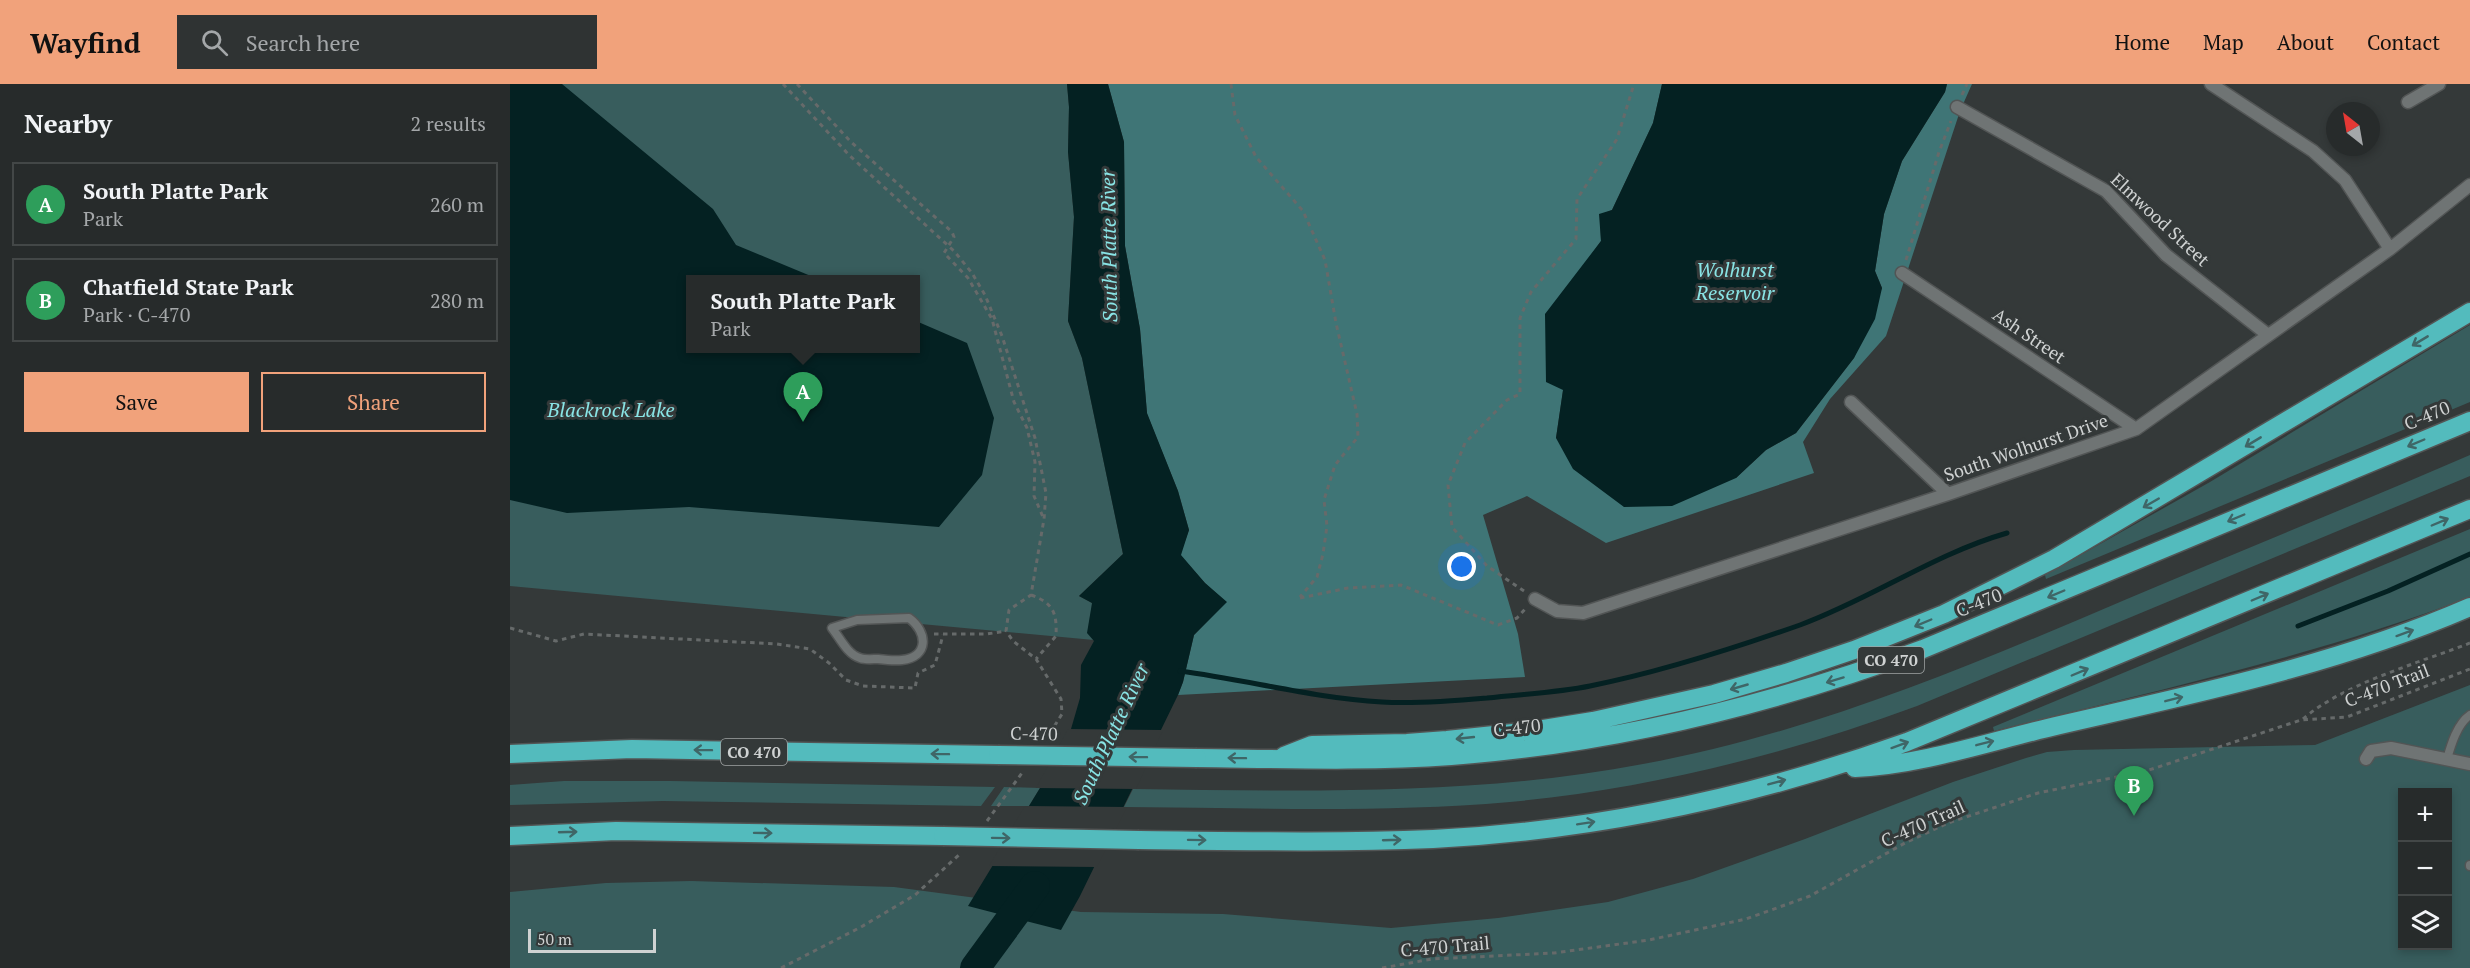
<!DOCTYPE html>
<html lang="en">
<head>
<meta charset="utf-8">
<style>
	:root { --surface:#272b2b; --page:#2f3333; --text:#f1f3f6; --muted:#a4a7a9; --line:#434747; --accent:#f1a27b }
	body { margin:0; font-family:"PT Serif",serif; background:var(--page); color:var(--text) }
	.controls { position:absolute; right:18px; bottom:18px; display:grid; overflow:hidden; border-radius:0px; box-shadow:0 3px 9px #0003 }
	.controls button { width:54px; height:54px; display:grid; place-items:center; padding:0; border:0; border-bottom:2px solid var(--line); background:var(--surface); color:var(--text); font:30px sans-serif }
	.compass { position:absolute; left:1816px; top:18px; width:54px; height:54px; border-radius:50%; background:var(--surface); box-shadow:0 3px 9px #0003; rotate:329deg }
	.scale { position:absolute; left:18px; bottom:15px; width:128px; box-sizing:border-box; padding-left:6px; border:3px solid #cfd2d2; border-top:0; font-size:16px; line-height:21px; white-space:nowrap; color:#cfd2d2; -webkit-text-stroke:4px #343939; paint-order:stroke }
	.you { position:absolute; left:952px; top:483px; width:21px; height:21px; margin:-15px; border:4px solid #fff; border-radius:50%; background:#1a73e8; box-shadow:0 0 0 9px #1a73e833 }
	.badge { display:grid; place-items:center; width:39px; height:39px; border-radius:50%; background:var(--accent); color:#fff; font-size:20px; font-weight:700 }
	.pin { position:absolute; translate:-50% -50px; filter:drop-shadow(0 2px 3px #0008) }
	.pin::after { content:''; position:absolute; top:32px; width:21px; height:18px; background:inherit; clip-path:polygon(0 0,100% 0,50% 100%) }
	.popup { position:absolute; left:176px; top:191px; width:234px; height:78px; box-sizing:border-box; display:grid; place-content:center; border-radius:0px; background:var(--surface); filter:drop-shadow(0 2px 4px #0005); font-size:20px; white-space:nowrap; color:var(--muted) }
	.popup b { font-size:22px; color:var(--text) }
	.popup::after { content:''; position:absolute; left:50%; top:100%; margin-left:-12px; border:12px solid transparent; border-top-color:var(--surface) }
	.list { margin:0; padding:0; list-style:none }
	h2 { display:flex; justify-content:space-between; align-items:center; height:78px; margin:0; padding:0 24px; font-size:26px }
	h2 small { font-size:20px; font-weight:400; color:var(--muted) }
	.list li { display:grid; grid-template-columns:39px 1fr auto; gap:18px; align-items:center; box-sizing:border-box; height:84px; margin:0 12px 12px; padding:0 12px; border:2px solid var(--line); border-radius:0px }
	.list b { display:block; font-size:22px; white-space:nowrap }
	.list p { margin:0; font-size:20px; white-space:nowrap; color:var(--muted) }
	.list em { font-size:20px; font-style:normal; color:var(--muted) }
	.actions { display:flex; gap:12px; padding:18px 24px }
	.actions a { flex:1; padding:14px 0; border:2px solid var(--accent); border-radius:0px; text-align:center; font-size:21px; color:var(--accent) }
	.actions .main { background:var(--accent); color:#111 }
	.icon { flex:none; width:33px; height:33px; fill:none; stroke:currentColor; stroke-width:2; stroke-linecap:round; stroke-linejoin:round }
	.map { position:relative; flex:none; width:1960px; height:884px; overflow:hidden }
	header { display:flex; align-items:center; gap:36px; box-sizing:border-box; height:84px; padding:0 30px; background:var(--accent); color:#111 }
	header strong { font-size:28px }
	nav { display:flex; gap:33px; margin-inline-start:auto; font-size:21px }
	.search { width:420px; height:54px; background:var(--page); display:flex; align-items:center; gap:15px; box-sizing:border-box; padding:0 21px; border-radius:0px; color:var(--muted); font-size:22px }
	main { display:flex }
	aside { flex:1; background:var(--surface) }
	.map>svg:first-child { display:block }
	.green { fill:#385d5d; fill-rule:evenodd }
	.forest { fill:#3f7576 }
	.water { fill:#042122 }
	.pier { fill:#343939 }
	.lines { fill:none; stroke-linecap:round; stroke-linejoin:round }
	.stream { stroke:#042122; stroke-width:5 }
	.river { stroke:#042122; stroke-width:30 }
	.service-casing { stroke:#525555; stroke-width:11 }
	.minor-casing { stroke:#525555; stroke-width:15 }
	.motorway-casing { stroke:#525555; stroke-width:21 }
	.path { stroke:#666a6a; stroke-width:3; stroke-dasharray:4.5 4.5; stroke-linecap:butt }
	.service { stroke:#6f7474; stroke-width:8 }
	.minor { stroke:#6f7474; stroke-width:12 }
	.motorway { stroke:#53bbbd; stroke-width:18 }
	.motorway-bridge-casing { stroke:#525555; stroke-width:21; stroke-linecap:butt }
	.motorway-bridge { stroke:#53bbbd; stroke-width:18 }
	.oneway { stroke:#3f6667 }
	.labels { text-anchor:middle; stroke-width:6; stroke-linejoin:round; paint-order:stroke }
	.shield { fill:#343939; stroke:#a0a4a4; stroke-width:1.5 }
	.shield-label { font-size:16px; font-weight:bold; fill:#cfd2d2 }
	.street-label { font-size:18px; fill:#cfd2d2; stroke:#343939 }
	.water-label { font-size:20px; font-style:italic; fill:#89e4e5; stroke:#343939 }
</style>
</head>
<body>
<header>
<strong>Wayfind</strong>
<div class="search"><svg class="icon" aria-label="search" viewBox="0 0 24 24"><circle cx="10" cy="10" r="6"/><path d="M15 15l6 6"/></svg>Search here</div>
<nav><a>Home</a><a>Map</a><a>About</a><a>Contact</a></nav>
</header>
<main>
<aside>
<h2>Nearby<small>2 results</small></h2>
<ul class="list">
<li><span class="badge" style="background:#2e9e5b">A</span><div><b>South Platte Park</b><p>Park</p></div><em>260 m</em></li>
<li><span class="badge" style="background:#2e9e5b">B</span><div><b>Chatfield State Park</b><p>Park · C-470</p></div><em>280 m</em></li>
</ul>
<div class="actions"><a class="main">Save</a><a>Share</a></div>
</aside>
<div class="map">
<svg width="1960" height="884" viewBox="0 0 1960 884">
	<rect width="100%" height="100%" fill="#343939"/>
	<path class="green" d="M0 0H557L559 23 558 68 564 133 558 237 572 274 613 470 569 512 582 519 584 556 0 502ZM180 196H406V264H180Z
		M1960 241V318L1536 495 1535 491 1700 398Z
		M1960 371V392L1407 622C1277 670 1139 705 1000 718 872 729 743 724 614 723L623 705C793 707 965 712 1133 680 1302 649 1460 582 1617 515 1731 467 1846 420 1960 371Z
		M1960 445V513C1806 572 1644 607 1484 647L1483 643Z
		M1960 601V884H0V808L96 799 181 797 384 803 571 828 713 830 881 844 988 834 1098 818 1183 795 1295 755 1443 698 1516 674 1537 668 1564 666 1805 661ZM1892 708H1938V862H1892Z
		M54 697H161L485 703 471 722 153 717 0 721V701Z
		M494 703 530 704 519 722H481Z"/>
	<path class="forest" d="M598 0H1152L1143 39 1102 126 1090 131 1091 157 1071 185 1046 354 1226 394 1256 366 1286 349 1344 274 1372 204 1365 187 1374 130 1392 77 1435 8 1437 0H1462L1450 27 1376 252 1320 315 1293 358 1304 389 1096 459 1017 412 973 431 1008 550 1015 593 668 611 673 598 684 551 716 518 695 499 670 471 679 446 668 407 637 330 630 245 615 162 614 58Z"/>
	<path class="water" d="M0 0H52L203 125 226 161 308 195 180 196V264H406V237L457 259 484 334 472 391 429 443 179 423 57 429 0 416Z
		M557 0H598L614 58 615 162 630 245 637 329 668 407 679 446 671 471 695 499 717 518 684 551 673 598 668 611 570 812 551 846 458 822 530 704 561 645 570 614 571 581 584 557 577 549 582 519 569 512 613 470 572 274 558 237 564 133 558 68 559 23Z
		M1152 0H1437L1435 8 1392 77 1374 130 1365 187 1372 204 1365 235 1344 274 1286 349 1256 366 1226 394 1162 422 1114 423 1063 385 1046 354 1053 306 1036 298 1035 230 1091 157 1089 130 1102 126 1143 39Z"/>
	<path class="pier" d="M558 645 653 646 626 705 526 704Z
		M515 722 617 723 587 783 479 782Z"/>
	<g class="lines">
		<path class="stream" d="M1788 542 1878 507 1960 470
			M670 587C738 596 804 614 872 618 906 620 943 617 977 614 1011 610 1046 609 1080 602 1151 588 1222 565 1290 541 1361 515 1424 470 1497 449"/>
		<path class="river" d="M465 884 525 802"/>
		<defs>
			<path id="service" d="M399 534C418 548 419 573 392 576 384 577 376 576 368 575 363 575 355 576 350 574 337 570 330 554 322 544L347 536Z
				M1937 675C1941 661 1947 640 1960 631
				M1960 781V782"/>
			<path id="minor" d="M1701 0 1803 67 1835 96 1880 165
				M1898 18 1929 0
				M1447 23 1596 107 1656 171 1758 251
				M1392 189 1626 345
				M1341 318 1438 410
				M1025 515 1047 527 1073 529 1438 410 1626 345 1880 165 1960 101
				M1856 675 1861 667 1881 664 1960 680"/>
			<path id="motorway" d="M0 670 122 665 488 671
				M774 672 802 661 897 659 937 656 1021 647 1083 637 1204 610 1276 589 1344 566 1434 530 1544 475 1960 228
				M687 674C772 675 857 678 941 672 1103 660 1261 621 1413 565L1960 337
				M1345 684C1413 681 1484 656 1550 641 1689 609 1829 580 1960 523
				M0 752 106 747 433 752
				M629 756C727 757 825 759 923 755 1084 747 1246 712 1397 658L1960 425"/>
		</defs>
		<use href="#service" class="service-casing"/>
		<use href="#minor" class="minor-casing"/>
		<use href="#motorway" class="motorway-casing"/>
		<path class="path" d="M273 0 340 72 444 167 462 189 475 211 492 252 525 354 536 409 534 435 521 511 499 526 496 547 503 557 526 575 551 615 552 630 537 654
			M287 0 341 58 442 148 444 153 434 169 458 194 482 235 504 318 517 344 525 378 524 412 533 433
			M721 0 725 31 746 73 793 127 815 176 826 239 847 330 848 353 825 381 814 416 817 442 813 470 807 493 790 513
			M1452 11 1457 0
			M1396 176 1429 68 1441 37
			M1014 507 977 482 942 443 938 401 955 359 997 316 1010 310V234L1021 208 1066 155 1067 115 1107 55 1124 0
			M521 511C544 519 547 530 546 552L526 575
			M790 514 838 504 891 501 988 541 1007 534 1016 524
			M0 544 46 557 74 550 267 560 300 565 319 579 336 596 353 602 405 604 408 589 425 581 433 551
			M424 550H477L496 547
			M1793 635C1833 600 1909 579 1960 559
			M477 737 512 689
			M271 884 351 843 405 811 450 770
			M872 884 922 875 1044 869 1139 856 1236 835 1300 812 1395 759 1438 739 1528 709 1636 687 1791 636 1837 633 1960 585"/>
		<use href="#service" class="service"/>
		<use href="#minor" class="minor"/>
		<use href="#motorway" class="motorway"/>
		<defs>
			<path id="motorway-bridge" d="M488 671 687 674
				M433 752 629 756"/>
		</defs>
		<use href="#motorway-bridge" class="motorway-bridge-casing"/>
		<use href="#motorway-bridge" class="motorway-bridge"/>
	</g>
	<defs><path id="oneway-shaft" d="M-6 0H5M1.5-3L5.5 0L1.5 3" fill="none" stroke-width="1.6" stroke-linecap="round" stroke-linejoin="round" transform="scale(1.5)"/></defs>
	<g class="oneway">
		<use href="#oneway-shaft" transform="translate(1910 257) rotate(149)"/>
		<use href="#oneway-shaft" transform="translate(1743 358) rotate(149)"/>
		<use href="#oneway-shaft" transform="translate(1906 359) rotate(157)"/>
		<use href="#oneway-shaft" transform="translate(1641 419) rotate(150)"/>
		<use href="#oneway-shaft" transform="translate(1726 434) rotate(157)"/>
		<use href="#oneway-shaft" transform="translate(1930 438) rotate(-23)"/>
		<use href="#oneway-shaft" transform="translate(1546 510) rotate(157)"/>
		<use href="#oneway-shaft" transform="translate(1750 513) rotate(-23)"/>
		<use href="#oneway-shaft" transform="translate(1413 539) rotate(157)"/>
		<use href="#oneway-shaft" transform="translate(1895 549) rotate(-20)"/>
		<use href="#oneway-shaft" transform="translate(1570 588) rotate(-23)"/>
		<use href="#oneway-shaft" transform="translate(1325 596) rotate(163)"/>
		<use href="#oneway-shaft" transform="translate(1229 603) rotate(164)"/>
		<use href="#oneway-shaft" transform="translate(1664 615) rotate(-14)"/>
		<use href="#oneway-shaft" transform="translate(955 654) rotate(174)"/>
		<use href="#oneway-shaft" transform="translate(1475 659) rotate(-14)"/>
		<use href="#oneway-shaft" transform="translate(1390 661) rotate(-20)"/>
		<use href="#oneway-shaft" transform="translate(193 666) rotate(-179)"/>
		<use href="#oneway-shaft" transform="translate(430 670) rotate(-179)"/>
		<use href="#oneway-shaft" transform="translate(628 673) rotate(-179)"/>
		<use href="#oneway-shaft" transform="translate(727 674) rotate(-179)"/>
		<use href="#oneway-shaft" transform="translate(1267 698) rotate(-15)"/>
		<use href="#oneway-shaft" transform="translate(1076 739) rotate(-9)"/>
		<use href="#oneway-shaft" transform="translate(58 748) rotate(-2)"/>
		<use href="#oneway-shaft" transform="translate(253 749) rotate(1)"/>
		<use href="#oneway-shaft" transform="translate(491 754) rotate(1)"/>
		<use href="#oneway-shaft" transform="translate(687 756) rotate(1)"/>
		<use href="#oneway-shaft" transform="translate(882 756) rotate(-2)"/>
	</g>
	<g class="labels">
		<g class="shield">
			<rect x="1348" y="563" width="66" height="26" rx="4.5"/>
			<rect x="211" y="655" width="66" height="26" rx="4.5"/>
		</g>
		<g class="shield-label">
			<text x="1381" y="582">CO 470</text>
			<text x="244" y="674">CO 470</text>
		</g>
		<g class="street-label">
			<text transform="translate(1650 136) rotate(43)" y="6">Elmwood Street</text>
			<text transform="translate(1519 252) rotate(34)" y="6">Ash Street</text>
			<text transform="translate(1917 332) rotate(-23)" y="6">C-470</text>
			<text transform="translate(1516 364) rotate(-19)" y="6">South Wolhurst Drive</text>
			<text transform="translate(1469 519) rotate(-22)" y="6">C-470</text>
			<text transform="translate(1877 602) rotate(-21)" y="6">C-470 Trail</text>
			<text transform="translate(1007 644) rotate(-7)" y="6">C-470</text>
			<text transform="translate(524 650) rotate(1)" y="6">C-470</text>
			<text transform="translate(1413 740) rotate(-24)" y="6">C-470 Trail</text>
			<text transform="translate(935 863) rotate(-5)" y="6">C-470 Trail</text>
		</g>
		<g class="water-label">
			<text transform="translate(599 162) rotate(-91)" y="7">South Platte River</text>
			<text x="1225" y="193">Wolhurst<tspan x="1225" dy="23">Reservoir</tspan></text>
			<text x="101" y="333">Blackrock Lake</text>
			<text transform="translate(601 650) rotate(-65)" y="7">South Platte River</text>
		</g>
	</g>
</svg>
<div class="controls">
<button>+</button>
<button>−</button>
<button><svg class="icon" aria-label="layers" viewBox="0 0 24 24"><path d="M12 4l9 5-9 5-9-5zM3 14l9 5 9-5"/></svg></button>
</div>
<svg class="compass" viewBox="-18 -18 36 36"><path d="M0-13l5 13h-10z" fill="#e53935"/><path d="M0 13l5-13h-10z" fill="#a4a7a9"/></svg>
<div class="scale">50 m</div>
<div class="you"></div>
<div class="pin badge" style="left:293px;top:338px;background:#2e9e5b">A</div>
<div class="popup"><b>South Platte Park</b>Park</div>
<div class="pin badge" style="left:1624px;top:732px;background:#2e9e5b">B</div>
</div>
</main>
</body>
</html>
